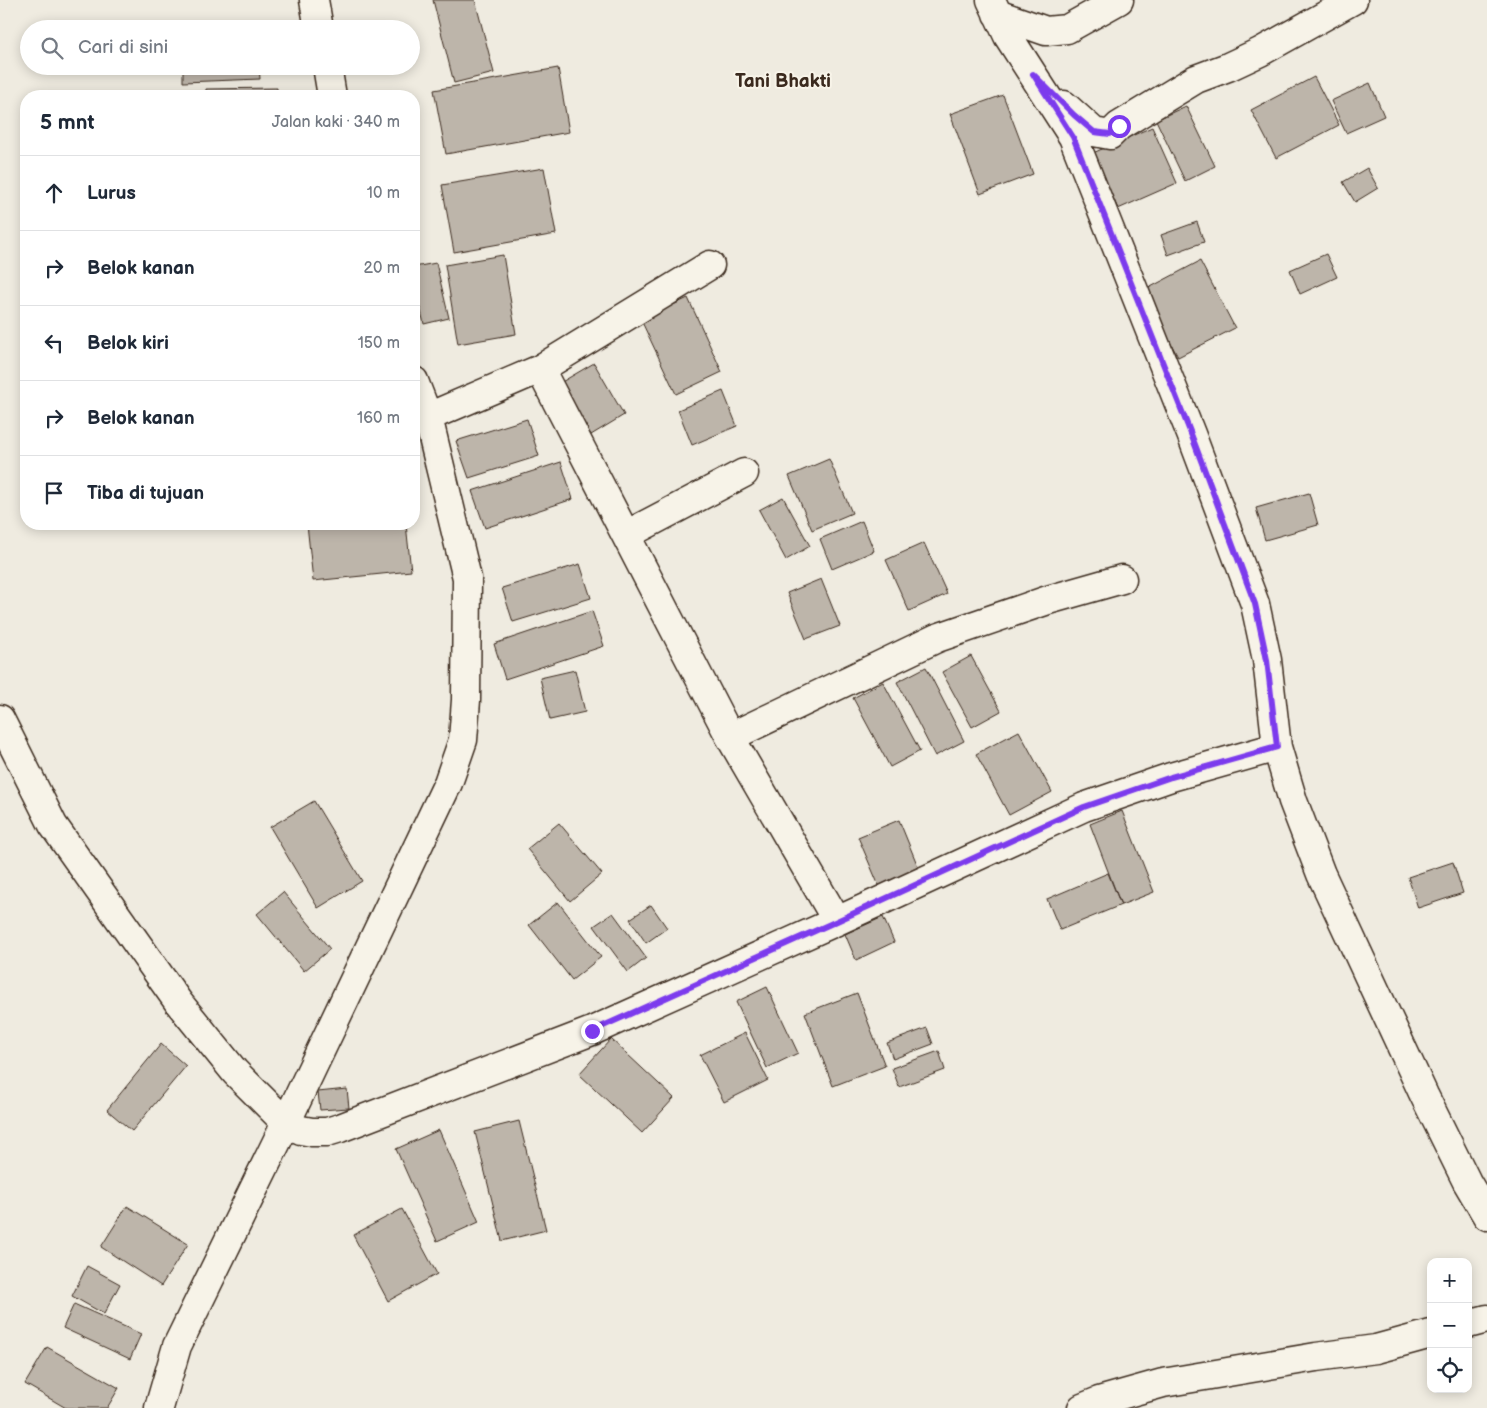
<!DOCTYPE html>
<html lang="id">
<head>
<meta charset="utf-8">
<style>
	:root { --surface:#fff; --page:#f6f6f7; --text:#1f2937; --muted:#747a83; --line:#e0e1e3 }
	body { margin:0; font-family:"Balsamiq Sans",sans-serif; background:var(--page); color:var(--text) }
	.controls { position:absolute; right:15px; bottom:15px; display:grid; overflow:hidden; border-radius:10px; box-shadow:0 2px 12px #0003 }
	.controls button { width:45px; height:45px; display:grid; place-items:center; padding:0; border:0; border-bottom:1px solid var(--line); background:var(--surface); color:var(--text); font:25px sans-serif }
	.stop { position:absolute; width:15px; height:15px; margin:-11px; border:4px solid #7c3aed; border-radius:50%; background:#fff }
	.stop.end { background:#7c3aed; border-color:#fff; box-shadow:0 1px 5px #0008 }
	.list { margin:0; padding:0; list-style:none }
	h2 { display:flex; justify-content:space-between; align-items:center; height:65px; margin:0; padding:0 20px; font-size:21px }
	h2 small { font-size:16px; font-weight:400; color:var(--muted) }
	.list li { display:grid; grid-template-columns:32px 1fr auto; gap:15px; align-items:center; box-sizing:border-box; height:75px; padding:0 20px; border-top:1px solid var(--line) }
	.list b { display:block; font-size:19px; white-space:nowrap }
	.list em { font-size:16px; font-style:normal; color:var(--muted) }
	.icon { flex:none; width:28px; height:28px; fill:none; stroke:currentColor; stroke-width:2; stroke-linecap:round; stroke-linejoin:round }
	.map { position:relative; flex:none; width:1487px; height:1408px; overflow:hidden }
	.search { position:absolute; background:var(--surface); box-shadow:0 2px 12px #0003; left:20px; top:20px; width:400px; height:55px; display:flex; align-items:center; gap:12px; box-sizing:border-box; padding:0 18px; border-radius:28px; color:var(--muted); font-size:19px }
	.panel { position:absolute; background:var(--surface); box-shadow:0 2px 12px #0003; left:20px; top:90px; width:400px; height:440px; border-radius:20px }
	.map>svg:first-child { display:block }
	.building { fill:#bdb5aa; stroke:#3b2a1e }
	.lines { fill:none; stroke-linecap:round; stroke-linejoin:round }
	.minor-casing { stroke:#3b2a1e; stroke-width:31 }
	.minor { stroke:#f7f3e8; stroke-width:28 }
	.route { stroke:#7c3aed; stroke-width:6 }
	.labels { text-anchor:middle; stroke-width:4; stroke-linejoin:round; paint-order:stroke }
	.quarter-label { font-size:19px; font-weight:bold; fill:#3b2a1e; stroke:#f7f3e8 }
</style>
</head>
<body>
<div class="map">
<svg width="1487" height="1408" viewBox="0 0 1487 1408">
	<rect width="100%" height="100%" fill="#efebe0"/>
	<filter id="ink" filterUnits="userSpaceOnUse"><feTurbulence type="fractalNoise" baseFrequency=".02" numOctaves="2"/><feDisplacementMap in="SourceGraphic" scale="10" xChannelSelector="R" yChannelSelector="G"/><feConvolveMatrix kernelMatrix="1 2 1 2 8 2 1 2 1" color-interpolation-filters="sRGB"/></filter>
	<g filter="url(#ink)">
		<path class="building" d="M433 0H475L494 73 454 83Z
			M183 66H259L260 79 183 82Z
			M558 68 569 132 446 154 434 90Z
			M1314 77 1339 125 1276 158 1251 110Z
			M1370 83 1384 116 1346 133 1331 101Z
			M277 88V96H206V89Z
			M1003 95 1033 174 980 194 950 114Z
			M1186 106 1215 166 1185 181 1156 120Z
			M1152 127 1177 183 1118 209 1093 153Z
			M544 168 556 234 454 252 442 185Z
			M1367 168 1378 188 1355 202 1343 182Z
			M1197 222 1204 242 1168 255 1161 235Z
			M1326 254 1337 277 1300 294 1290 270Z
			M503 255 516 334 458 344 445 265Z
			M1200 261 1235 328 1178 357 1143 291Z
			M436 263 449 318 424 324 414 281V267Z
			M688 298 722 372 676 394 641 320Z
			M594 363 624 415 591 435 560 383Z
			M723 391 737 426 692 445 678 410Z
			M527 419 539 456 469 478 456 441Z
			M829 459 852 513 812 530 789 476Z
			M561 462 573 499 485 528 472 491Z
			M1309 493 1318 525 1265 540 1256 508Z
			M783 497 810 546 786 560 759 510Z
			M862 521 874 551 832 569 820 539Z
			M307 524H406L411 571 313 581Z
			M924 543 947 594 909 611 886 560Z
			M580 564 591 598 513 622 502 588Z
			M821 579 840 626 806 639 787 593Z
			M592 611 604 646 505 679 494 644Z
			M971 656 1001 711 972 727 942 672Z
			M926 667 964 741 935 756 897 682Z
			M575 670 585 712 550 720 540 678Z
			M883 682 920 751 890 767 853 698Z
			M1019 731 1052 792 1009 815 976 754Z
			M314 801 362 881 318 908 270 827Z
			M1122 811 1154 892 1121 905 1090 824Z
			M899 820 919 869 879 886 858 837Z
			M559 823 602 874 570 901 527 849Z
			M1453 862 1463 893 1418 908 1408 877Z
			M1108 873 1121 905 1060 930 1047 899Z
			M283 892 330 949 304 971 257 914Z
			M558 902 601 957 572 980 529 925Z
			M651 905 667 928 646 943 630 919Z
			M613 913 646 958 628 972 594 926Z
			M883 917 894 942 856 960 845 934Z
			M767 987 798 1053 767 1068 736 1002Z
			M857 993 885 1066 833 1086 805 1013Z
			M927 1028 933 1044 893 1059 887 1043Z
			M745 1033 768 1080 724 1102 700 1055Z
			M611 1039 674 1098 642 1133 579 1074Z
			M161 1044 186 1066 132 1131 107 1110Z
			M939 1051 945 1070 899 1087 892 1068Z
			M347 1089 349 1108 320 1110 318 1092Z
			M519 1121 546 1230 502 1241 475 1132Z
			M439 1130 479 1222 437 1241 396 1149Z
			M127 1206 188 1244 161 1286 101 1247Z
			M402 1209 437 1274 388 1301 353 1235Z
			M87 1266 120 1284 104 1314 72 1296Z
			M74 1304 141 1334 130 1359 63 1328Z
			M47 1347 119 1388 107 1408H66L25 1384Z"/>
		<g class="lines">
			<defs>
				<path id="minor" d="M314 0 319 29
					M991 0 1008 36 1073 137 1191 434 1255 604 1267 660 1277 747 1293 801 1321 874 1424 1095 1467 1182 1487 1216
					M997 14 1046 31 1067 29 1119 0
					M327 66 332 96
					M1064 105 1094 132 1110 135 1119 126 1196 79 1228 67 1260 52 1353 0
					M540 369 730 737 837 921
					M428 417 540 369 710 265
					M626 535 744 473
					M0 719 53 825 179 1003 235 1072 286 1123 301 1130 312 1132H327L340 1128 592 1031 837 921 1084 807 1171 777 1277 747
					M730 737 937 638 1048 600 1122 579
					M1468 1324 1487 1319
					M159 1408 177 1346 286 1123 448 783 463 740 466 700 467 578 428 417 414 381
					M1082 1408 1099 1401 1163 1383 1316 1357 1376 1349 1431 1334"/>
			</defs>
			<use href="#minor" class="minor-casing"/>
			<use href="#minor" class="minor"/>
		</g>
	</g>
	<g class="lines" filter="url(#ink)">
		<path class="route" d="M592 1031 837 921 1084 807 1171 777 1277 747 1267 660 1255 604 1191 434 1073 137 1033 74 1074 115 1094 132 1110 134 1119 126"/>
	</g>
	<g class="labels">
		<g class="quarter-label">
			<text x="783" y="87">Tani Bhakti</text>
		</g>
	</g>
</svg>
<div class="controls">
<button>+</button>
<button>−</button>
<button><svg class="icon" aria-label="locate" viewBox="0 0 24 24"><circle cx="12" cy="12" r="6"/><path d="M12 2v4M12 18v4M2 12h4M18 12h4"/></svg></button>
</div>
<div class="stop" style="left:1119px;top:126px"></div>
<div class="stop end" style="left:592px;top:1031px"></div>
<div class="search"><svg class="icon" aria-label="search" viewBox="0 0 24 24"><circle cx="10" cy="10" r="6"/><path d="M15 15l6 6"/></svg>Cari di sini</div>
<section class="panel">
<h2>5 mnt<small>Jalan kaki · 340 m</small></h2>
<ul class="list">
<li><svg class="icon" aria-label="ahead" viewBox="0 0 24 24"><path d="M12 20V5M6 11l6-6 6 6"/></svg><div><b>Lurus</b></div><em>10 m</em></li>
<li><svg class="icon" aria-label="right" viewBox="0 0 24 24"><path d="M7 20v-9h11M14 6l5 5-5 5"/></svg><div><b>Belok kanan</b></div><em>20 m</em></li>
<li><svg class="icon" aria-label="left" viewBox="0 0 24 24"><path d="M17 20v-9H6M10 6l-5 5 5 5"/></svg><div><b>Belok kiri</b></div><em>150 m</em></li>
<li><svg class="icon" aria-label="right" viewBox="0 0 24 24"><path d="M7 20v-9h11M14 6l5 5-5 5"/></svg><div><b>Belok kanan</b></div><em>160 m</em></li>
<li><svg class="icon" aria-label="arrive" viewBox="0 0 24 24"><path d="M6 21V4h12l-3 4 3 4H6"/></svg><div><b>Tiba di tujuan</b></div></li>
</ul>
</section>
</div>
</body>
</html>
